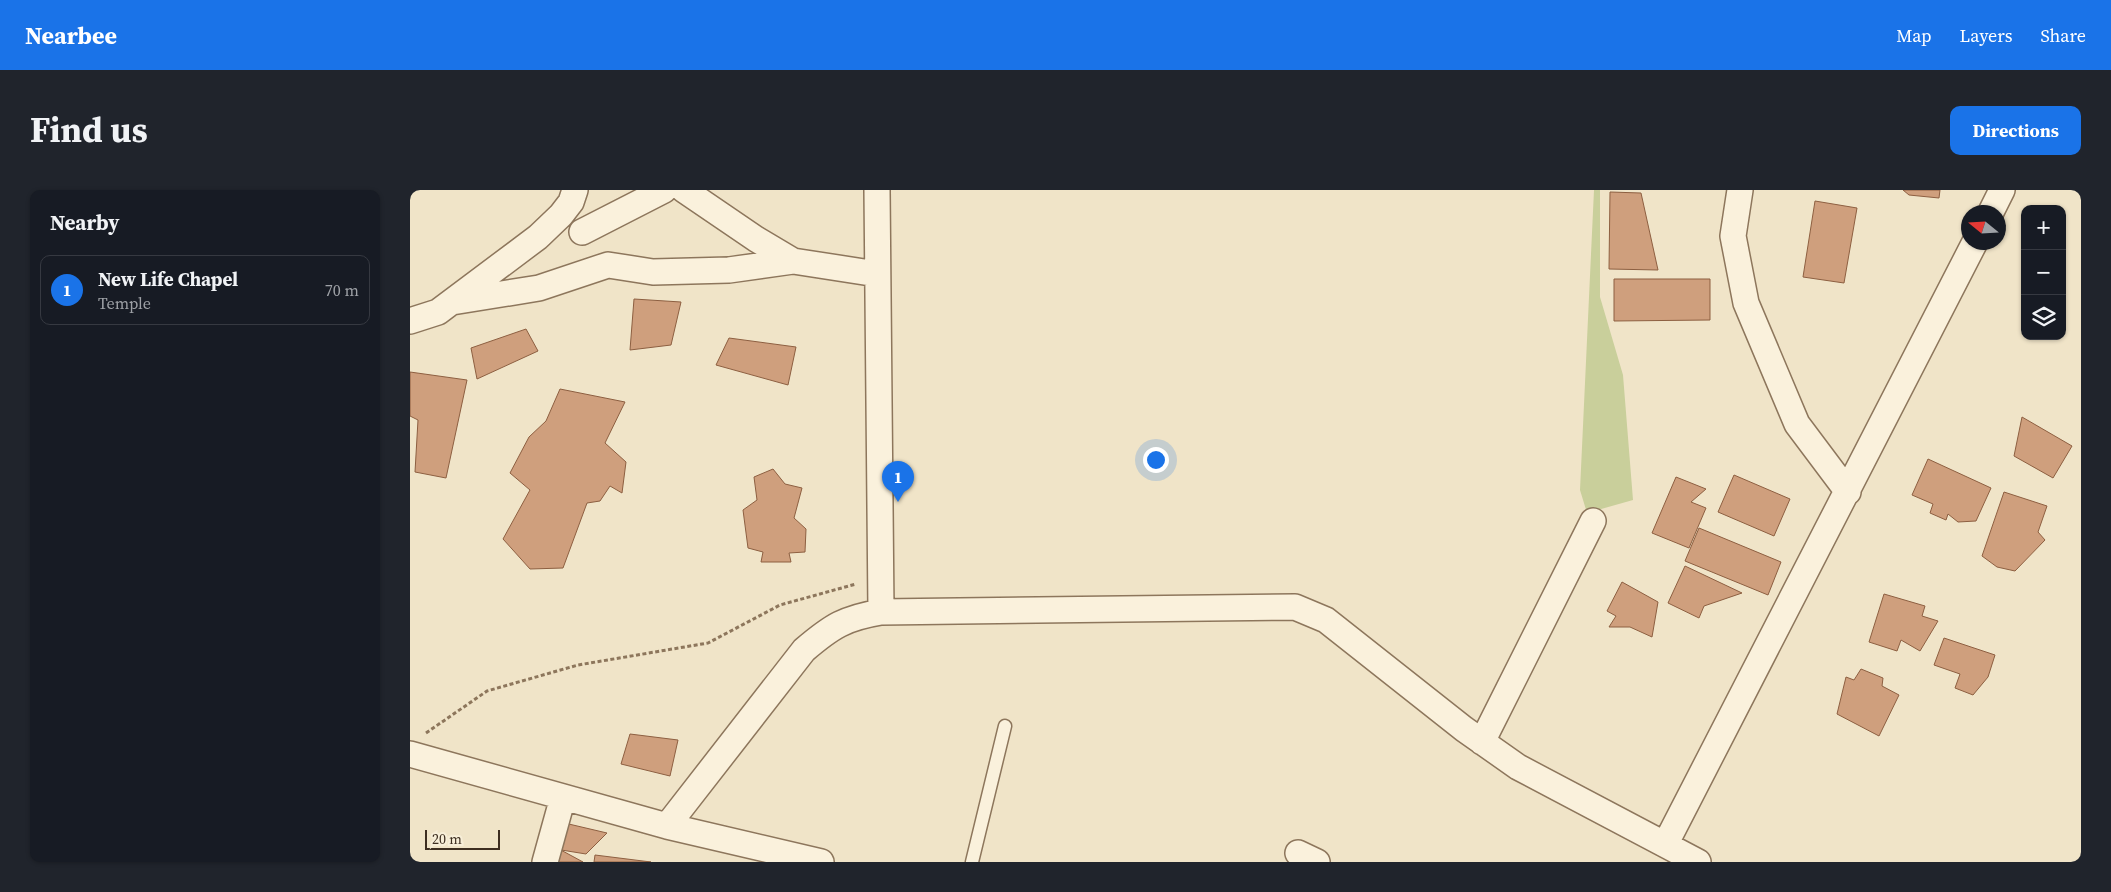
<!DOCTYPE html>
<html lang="en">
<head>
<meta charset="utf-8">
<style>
	:root { --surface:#171b24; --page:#20242c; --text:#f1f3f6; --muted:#9ea1a6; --line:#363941; --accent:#1a73e8 }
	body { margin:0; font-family:"Source Serif 4",serif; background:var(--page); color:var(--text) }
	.controls { position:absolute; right:15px; top:15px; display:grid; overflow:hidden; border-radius:10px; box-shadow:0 1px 4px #0004 }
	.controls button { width:45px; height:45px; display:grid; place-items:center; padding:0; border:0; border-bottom:1px solid var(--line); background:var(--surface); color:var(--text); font:25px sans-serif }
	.compass { position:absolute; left:1551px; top:15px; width:45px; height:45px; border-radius:50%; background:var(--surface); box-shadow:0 1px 4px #0004; rotate:288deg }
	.scale { position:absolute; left:15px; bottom:12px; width:75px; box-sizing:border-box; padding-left:5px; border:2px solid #3d2e20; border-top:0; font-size:14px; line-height:18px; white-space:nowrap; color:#3d2e20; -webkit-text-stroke:4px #f7eed8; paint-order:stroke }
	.you { position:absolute; left:745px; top:269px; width:18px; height:18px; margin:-12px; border:4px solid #fff; border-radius:50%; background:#1a73e8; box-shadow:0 0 0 8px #1a73e833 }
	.badge { display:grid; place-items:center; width:32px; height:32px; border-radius:50%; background:var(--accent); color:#fff; font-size:16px; font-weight:700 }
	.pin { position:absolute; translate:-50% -41px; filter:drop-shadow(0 1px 2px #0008) }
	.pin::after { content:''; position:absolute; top:26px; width:18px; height:15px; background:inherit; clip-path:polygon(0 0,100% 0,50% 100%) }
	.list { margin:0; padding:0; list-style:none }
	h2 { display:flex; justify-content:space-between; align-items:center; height:65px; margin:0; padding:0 20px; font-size:21px }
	h2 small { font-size:16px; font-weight:400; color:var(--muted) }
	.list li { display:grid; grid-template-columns:32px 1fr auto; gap:15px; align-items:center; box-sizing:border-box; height:70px; margin:0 10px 10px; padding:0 10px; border:1px solid var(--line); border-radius:10px }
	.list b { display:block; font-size:19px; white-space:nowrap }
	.list p { margin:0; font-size:16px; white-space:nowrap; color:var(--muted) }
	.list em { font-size:16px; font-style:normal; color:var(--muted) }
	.icon { flex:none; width:28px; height:28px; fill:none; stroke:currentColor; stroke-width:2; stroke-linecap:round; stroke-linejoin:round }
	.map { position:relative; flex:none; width:1671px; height:672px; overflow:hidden; border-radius:10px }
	header { display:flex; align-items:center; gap:30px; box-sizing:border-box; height:70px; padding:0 25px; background:var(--accent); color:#fff }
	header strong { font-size:24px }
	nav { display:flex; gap:28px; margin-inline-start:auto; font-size:18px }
	.intro { display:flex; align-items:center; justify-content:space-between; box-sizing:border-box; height:120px; padding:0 30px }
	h1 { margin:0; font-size:35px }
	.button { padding:12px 22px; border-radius:10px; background:var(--accent); color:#fff; font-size:18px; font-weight:700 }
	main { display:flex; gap:30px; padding:0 30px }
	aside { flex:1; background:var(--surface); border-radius:10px; box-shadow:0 1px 4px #0004 }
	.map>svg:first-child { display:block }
	.green { fill:#c9cf9b }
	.building { fill:#cf9f7d; stroke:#8d5f41 }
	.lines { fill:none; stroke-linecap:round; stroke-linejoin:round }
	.service-casing { stroke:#8d765c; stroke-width:15 }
	.minor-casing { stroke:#8d765c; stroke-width:28 }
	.path { stroke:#8d765c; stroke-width:3; stroke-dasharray:4 2.5; stroke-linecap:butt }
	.service { stroke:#faf1dc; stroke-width:12 }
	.minor { stroke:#faf1dc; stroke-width:25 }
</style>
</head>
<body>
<header>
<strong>Nearbee</strong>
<nav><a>Map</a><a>Layers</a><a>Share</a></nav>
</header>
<div class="intro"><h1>Find us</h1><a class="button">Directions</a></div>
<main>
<aside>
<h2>Nearby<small></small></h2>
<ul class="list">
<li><span class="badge">1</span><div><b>New Life Chapel</b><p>Temple</p></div><em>70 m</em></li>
</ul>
</aside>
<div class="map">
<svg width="1671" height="672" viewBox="0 0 1671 672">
	<rect width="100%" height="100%" fill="#f0e4c8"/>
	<path class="green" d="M1184 0H1190V107L1213 185 1223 310 1177 323 1170 300Z"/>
	<path class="building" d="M1493 0H1530L1529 8 1499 5Z
		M1200 2 1231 3 1248 80 1199 79Z
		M1405 11 1447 18 1434 93 1393 87Z
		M1204 89H1300V130L1204 131Z
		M224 109 271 112 261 155 220 160Z
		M116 139 128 161 67 189 61 158Z
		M319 148 386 157 378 195 306 175Z
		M0 182 57 190 36 288 5 282 8 230 0 226Z
		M150 199 215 212 195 253 216 272 212 303 200 296 190 311 177 313 153 378 120 379 93 349 120 300 100 283 119 247 136 231Z
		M1612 227 1662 256 1643 288 1604 266Z
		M1518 269 1581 298 1566 331 1548 332 1538 324 1536 330 1520 323 1523 314 1502 305Z
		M363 279 375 294 392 298 384 328 396 339 395 362 379 363 381 372H351L353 362 338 358 333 320 347 310 344 287Z
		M1324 285 1380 309 1364 346 1308 322Z
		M1266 287 1296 299 1281 312 1296 318 1279 358 1242 343Z
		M1594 302 1637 316 1628 342 1635 350 1605 381 1587 377 1572 366Z
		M1289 338 1371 372 1358 405 1275 371Z
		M1275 376 1332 403 1294 416 1289 428 1258 413Z
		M1212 392 1248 412 1242 447 1220 437H1199L1206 426 1197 421Z
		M1474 404 1515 416 1512 426 1528 431 1510 461 1491 450 1487 461 1459 452Z
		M1534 448 1585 465 1578 487 1563 505 1545 498 1550 484 1524 475Z
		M1451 479 1473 488 1472 496 1489 505 1469 546 1427 524 1436 487 1444 490Z
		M220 544 268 550 260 586 211 574Z
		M146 631 197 643 176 664 139 658Z
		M149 659 173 672H146Z
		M185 665 241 672H184Z"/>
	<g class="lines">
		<defs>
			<path id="service" d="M562 672 595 536"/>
			<path id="minor" d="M274 0 346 49 383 71 467 84
				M467 0 471 422
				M1330 0 1323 46 1336 113 1387 234 1438 302
				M1581 22 1592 0
				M172 42 254 0
				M42 112 129 98 198 75 243 82 319 80 383 71
				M0 131 28 122 128 47 151 25 161 12 165 0
				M1072 552 1183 331
				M0 564 257 636 394 460C422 436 435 428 471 422L885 417 916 430 1054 539 1108 577 1288 672
				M257 636 411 672
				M1256 653 1565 52
				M888 663 907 672
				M135 672 153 607"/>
		</defs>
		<use href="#service" class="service-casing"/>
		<use href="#minor" class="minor-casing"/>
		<path class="path" d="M16 543 77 501 168 475 298 453 370 415 446 394"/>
		<use href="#service" class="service"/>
		<use href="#minor" class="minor"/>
	</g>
</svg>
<div class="controls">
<button>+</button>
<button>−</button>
<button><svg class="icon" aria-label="layers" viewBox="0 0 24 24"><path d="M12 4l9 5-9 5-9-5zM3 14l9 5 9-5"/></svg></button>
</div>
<svg class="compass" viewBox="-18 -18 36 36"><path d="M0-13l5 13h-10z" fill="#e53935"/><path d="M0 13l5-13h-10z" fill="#9ea1a6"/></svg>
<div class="scale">20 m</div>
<div class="you"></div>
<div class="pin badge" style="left:488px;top:312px">1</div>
</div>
</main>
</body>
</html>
